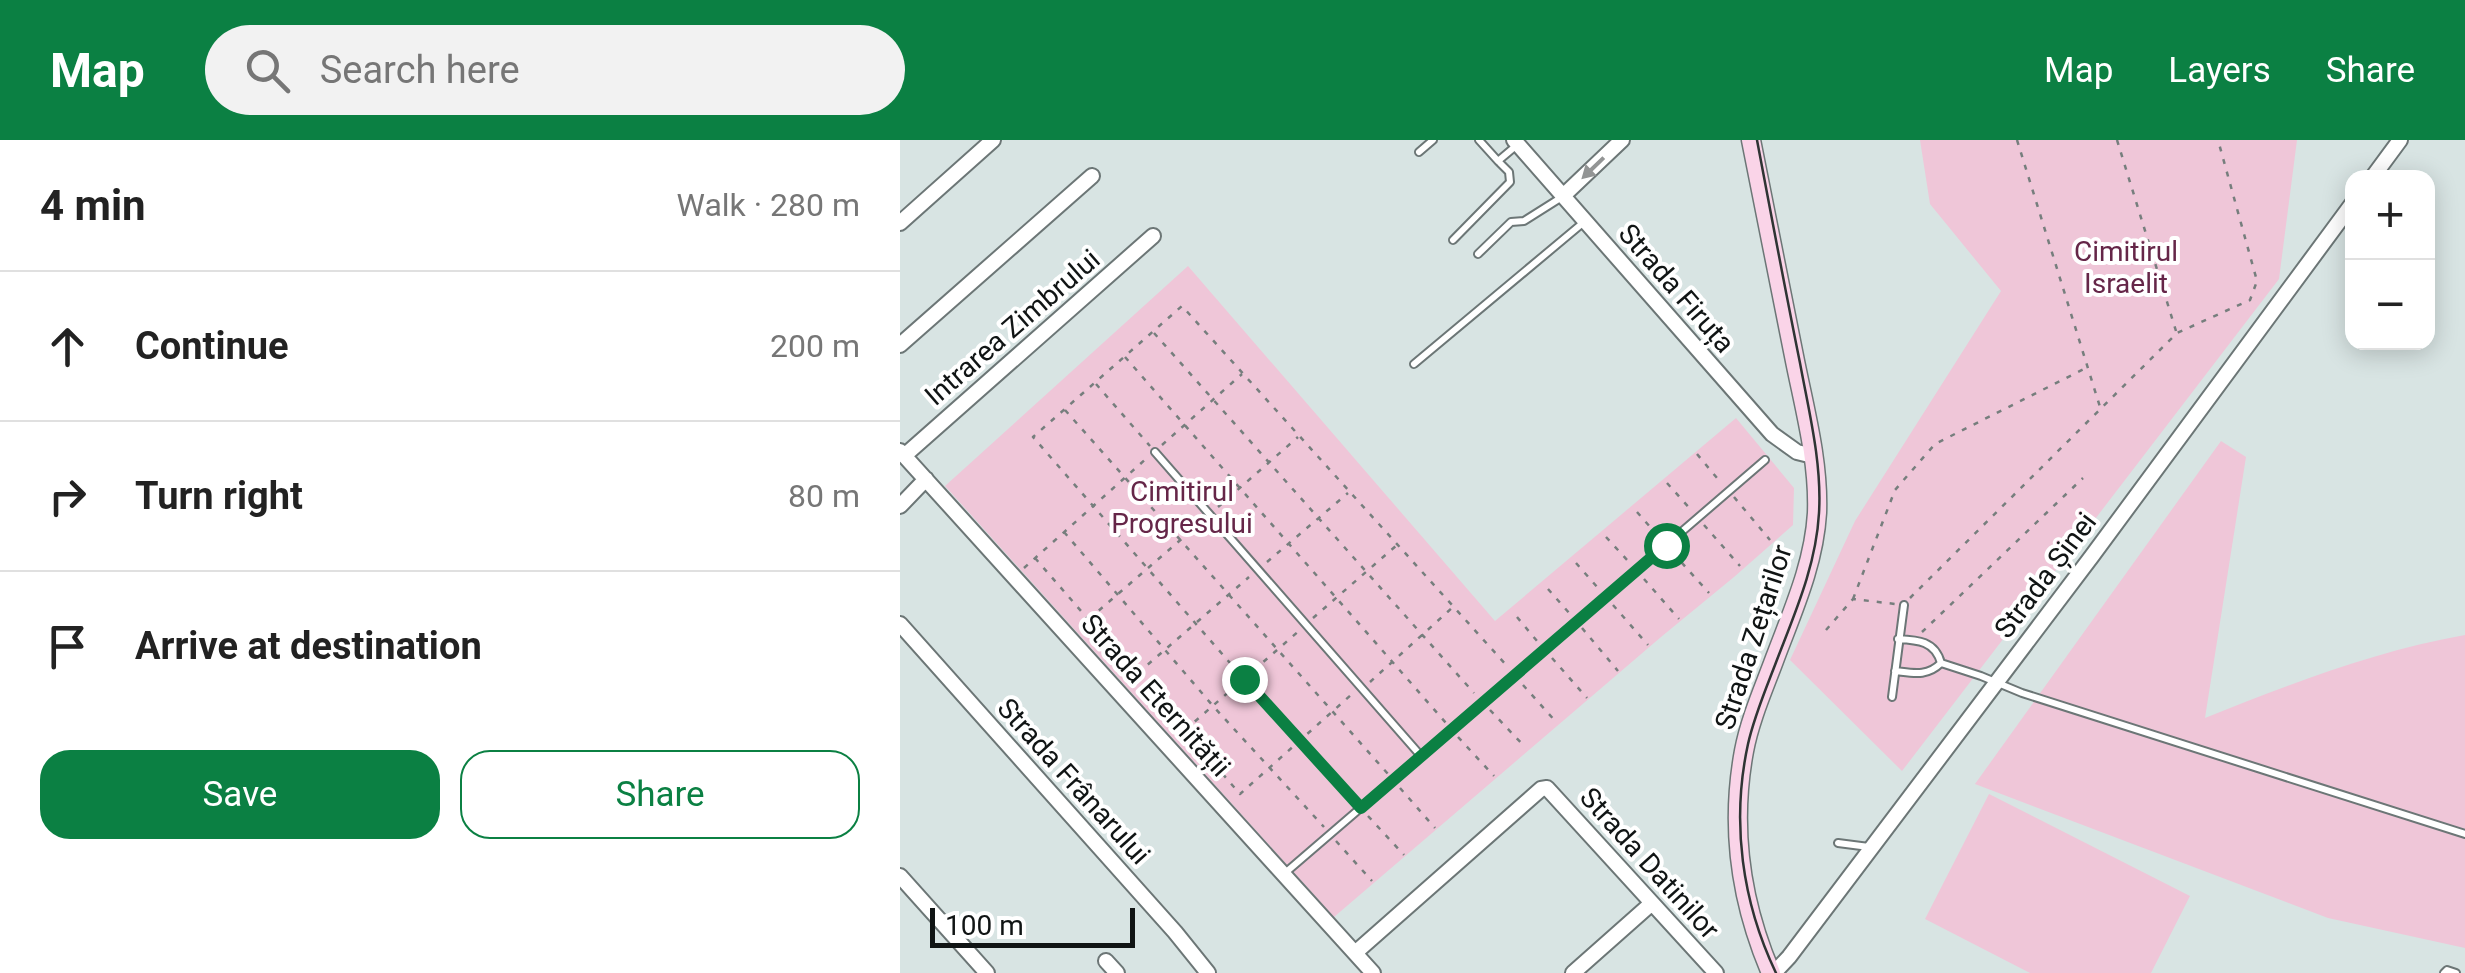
<!DOCTYPE html>
<html lang="en">
<head>
<meta charset="utf-8">
<style>
	:root { --surface:#fff; --page:#f2f2f2; --text:#222; --muted:#767676; --line:#e0e0e0; --accent:#0b8043 }
	body { margin:0; font-family:Roboto,sans-serif; background:var(--page); color:var(--text) }
	.controls { position:absolute; right:30px; top:30px; display:grid; overflow:hidden; border-radius:20px; box-shadow:0 5px 25px #0003 }
	.controls button { width:90px; height:90px; display:grid; place-items:center; padding:0; border:0; border-bottom:2px solid var(--line); background:var(--surface); color:var(--text); font:50px sans-serif }
	.scale { position:absolute; left:30px; bottom:25px; width:205px; box-sizing:border-box; padding-left:10px; border:5px solid #101414; border-top:0; font-size:28px; line-height:35px; white-space:nowrap; color:#101414; -webkit-text-stroke:8px #fff; paint-order:stroke }
	.stop { position:absolute; width:30px; height:30px; margin:-22px; border:8px solid #0b8043; border-radius:50%; background:#fff }
	.stop.end { background:#0b8043; border-color:#fff; box-shadow:0 2px 10px #0008 }
	.list { margin:0; padding:0; list-style:none }
	h2 { display:flex; justify-content:space-between; align-items:center; height:130px; margin:0; padding:0 40px; font-size:42px }
	h2 small { font-size:32px; font-weight:400; color:var(--muted) }
	.list li { display:grid; grid-template-columns:65px 1fr auto; gap:30px; align-items:center; box-sizing:border-box; height:150px; padding:0 40px; border-top:2px solid var(--line) }
	.list b { display:block; font-size:38px; white-space:nowrap }
	.list em { font-size:32px; font-style:normal; color:var(--muted) }
	.actions { display:flex; gap:20px; padding:30px 40px }
	.actions a { flex:1; padding:22px 0; border:2px solid var(--accent); border-radius:30px; text-align:center; font-size:35px; color:var(--accent) }
	.actions .main { background:var(--accent); color:#fff }
	.icon { flex:none; width:55px; height:55px; fill:none; stroke:currentColor; stroke-width:2; stroke-linecap:round; stroke-linejoin:round }
	.map { position:relative; flex:none; width:1565px; height:833px; overflow:hidden }
	header { display:flex; align-items:center; gap:60px; box-sizing:border-box; height:140px; padding:0 50px; background:var(--accent); color:#fff }
	header strong { font-size:48px }
	nav { display:flex; gap:55px; margin-inline-start:auto; font-size:35px }
	.search { width:700px; height:90px; background:var(--page); display:flex; align-items:center; gap:25px; box-sizing:border-box; padding:0 35px; border-radius:55px; color:var(--muted); font-size:38px }
	main { display:flex }
	aside { flex:1; background:var(--surface) }
	.map>svg:first-child { display:block }
	.green { fill:#efc6d8 }
	.lines { fill:none; stroke-linecap:round; stroke-linejoin:round }
	.service-casing { stroke:#6c7676; stroke-width:10 }
	.minor-casing { stroke:#6c7676; stroke-width:18 }
	.secondary-casing { stroke:#6c7676; stroke-width:21 }
	.path { stroke:#767e7d; stroke-width:2.5; stroke-dasharray:5 8; stroke-linecap:butt }
	.service { stroke:#fff; stroke-width:6 }
	.minor { stroke:#fff; stroke-width:14 }
	.secondary { stroke:#fad4e8; stroke-width:18 }
	.tram { stroke:#2f3434; stroke-width:2.5 }
	.oneway { fill:#939595 }
	.route { stroke:#0b8043; stroke-width:12 }
	.labels { text-anchor:middle; stroke-width:8; stroke-linejoin:round; paint-order:stroke }
	.park-label { font-size:28px; fill:#652648; stroke:#fff }
	.street-label { font-size:28px; fill:#101414; stroke:#fff }
</style>
</head>
<body>
<header>
<strong>Map</strong>
<div class="search"><svg class="icon" aria-label="search" viewBox="0 0 24 24"><circle cx="10" cy="10" r="6"/><path d="M15 15l6 6"/></svg>Search here</div>
<nav><a>Map</a><a>Layers</a><a>Share</a></nav>
</header>
<main>
<aside>
<h2>4 min<small>Walk · 280 m</small></h2>
<ul class="list">
<li><svg class="icon" aria-label="ahead" viewBox="0 0 24 24"><path d="M12 20V5M6 11l6-6 6 6"/></svg><div><b>Continue</b></div><em>200 m</em></li>
<li><svg class="icon" aria-label="right" viewBox="0 0 24 24"><path d="M7 20v-9h11M14 6l5 5-5 5"/></svg><div><b>Turn right</b></div><em>80 m</em></li>
<li><svg class="icon" aria-label="arrive" viewBox="0 0 24 24"><path d="M6 21V4h12l-3 4 3 4H6"/></svg><div><b>Arrive at destination</b></div></li>
</ul>
<div class="actions"><a class="main">Save</a><a>Share</a></div>
</aside>
<div class="map">
<svg width="1565" height="833" viewBox="0 0 1565 833">
	<rect width="100%" height="100%" fill="#d8e4e3"/>
	<path class="green" d="M1020 0H1397L1379 139 1002 631 890 520 955 381 1101 151 1030 64Z
		M288 126 595 481 836 278 894 348 893 385 834 437 761 497 434 777 45 346Z
		M1321 301 1346 317 1305 578C1390 544 1475 511 1565 495V808L1428 778 1075 644Z
		M1089 654 1290 756 1251 833H1130L1025 779Z"/>
	<g class="lines">
		<defs>
			<path id="service" d="M579 0 598 21
				M519 12 533 0
				M553 100 610 42 609 32 598 21 617 5
				M578 114 611 82 624 81 662 57
				M514 224 684 82
				M255 312 521 616
				M998 499C1018 500 1035 501 1041 523
				M995 531C1013 533 1027 537 1041 523L1081 536 1122 553 1565 694
				M992 557 1004 465
				M938 703 969 707
				M385 733 865 320
				M1544 833 1547 830 1556 833"/>
			<path id="minor" d="M614 0 872 294 897 312 913 316
				M1472 38 1500 0
				M663 56 722 0
				M0 83 93 0
				M0 205 192 36
				M0 311 473 833
				M4 316 253 96
				M0 366 26 339
				M0 484 275 792 308 833
				M0 736 87 833
				M455 813 641 649 647 648 816 833
				M206 821 217 833
				M673 833 752 763
				M874 833 889 817 1192 416 1452 64"/>
			<path id="secondary" d="M851 0C865 72 879 144 894 216 904 267 919 320 917 373 914 424 893 470 875 518 864 548 850 579 844 611 830 687 841 763 871 833"/>
		</defs>
		<use href="#service" class="service-casing"/>
		<use href="#minor" class="minor-casing"/>
		<use href="#secondary" class="secondary-casing"/>
		<path class="path" d="M1117 0 1200 267
			M1217 0 1276 191
			M254 193 574 553
			M225 217 546 583
			M196 244 250 306
			M165 270 488 634
			M262 305 342 234
			M797 314 822 344
			M767 343 793 372
			M834 357 870 400
			M318 367 398 297
			M737 372 758 396
			M804 385 840 426
			M164 392 313 566 424 687
			M706 397 729 422
			M773 413 809 453
			M135 418 340 654 452 554
			M367 422 448 353
			M676 423 698 448
			M124 428 248 317
			M744 439 779 479
			M648 449 670 474
			M1010 458 1277 193 1350 160 1357 141 1318 0
			M953 459 995 350 1035 304 1188 227
			M713 465 748 505
			M617 477 637 501
			M413 478 497 405
			M189 479 300 383
			M682 488 718 531
			M926 490 953 459 995 464
			M1022 492 1183 338
			M652 518 687 558
			M238 533 349 437
			M470 542 553 467
			M623 545 657 583
			M590 570 625 607
			M285 590 400 490
			M558 597 594 636
			M500 648 535 688
			M453 659 344 539 133 297 282 166 608 527
			M468 676 504 715
			M436 701 472 741"/>
		<use href="#service" class="service"/>
		<use href="#minor" class="minor"/>
		<use href="#secondary" class="secondary"/>
		<path class="tram" d="M857 0C871 74 885 149 900 223 909 272 922 323 919 373 916 427 894 475 875 525 865 551 854 577 848 604 831 682 842 762 876 833"/>
	</g>
	<defs><path id="oneway-solid" d="M-6-.8H1V-3.2L6.5 0L1 3.2V.8H-6Z" transform="scale(2.5)"/></defs>
	<use class="oneway" href="#oneway-solid" transform="translate(693 28) rotate(136)"/>
	<g class="lines">
		<path class="route" d="M344 539 461 668 766 405"/>
	</g>
	<g class="labels">
		<g class="park-label">
			<text x="1226" y="121">Cimitirul<tspan x="1226" dy="32">Israelit</tspan></text>
			<text x="282" y="361">Cimitirul<tspan x="282" dy="32">Progresului</tspan></text>
		</g>
		<g class="street-label">
			<text transform="translate(777 148) rotate(49)" y="10">Strada Firuța</text>
			<text transform="translate(112 187) rotate(-41)" y="10">Intrarea Zimbrului</text>
			<text transform="translate(1145 435) rotate(-53)" y="10">Strada Șinei</text>
			<text transform="translate(853 497) rotate(-72)" y="10">Strada Zețarilor</text>
			<text transform="translate(256 555) rotate(48)" y="10">Strada Eternității</text>
			<text transform="translate(174 641) rotate(48)" y="10">Strada Frânarului</text>
			<text transform="translate(750 723) rotate(48)" y="10">Strada Datinilor</text>
		</g>
	</g>
</svg>
<div class="controls">
<button>+</button>
<button>−</button>
</div>
<div class="scale">100 m</div>
<div class="stop" style="left:766px;top:405px"></div>
<div class="stop end" style="left:344px;top:539px"></div>
</div>
</main>
</body>
</html>
